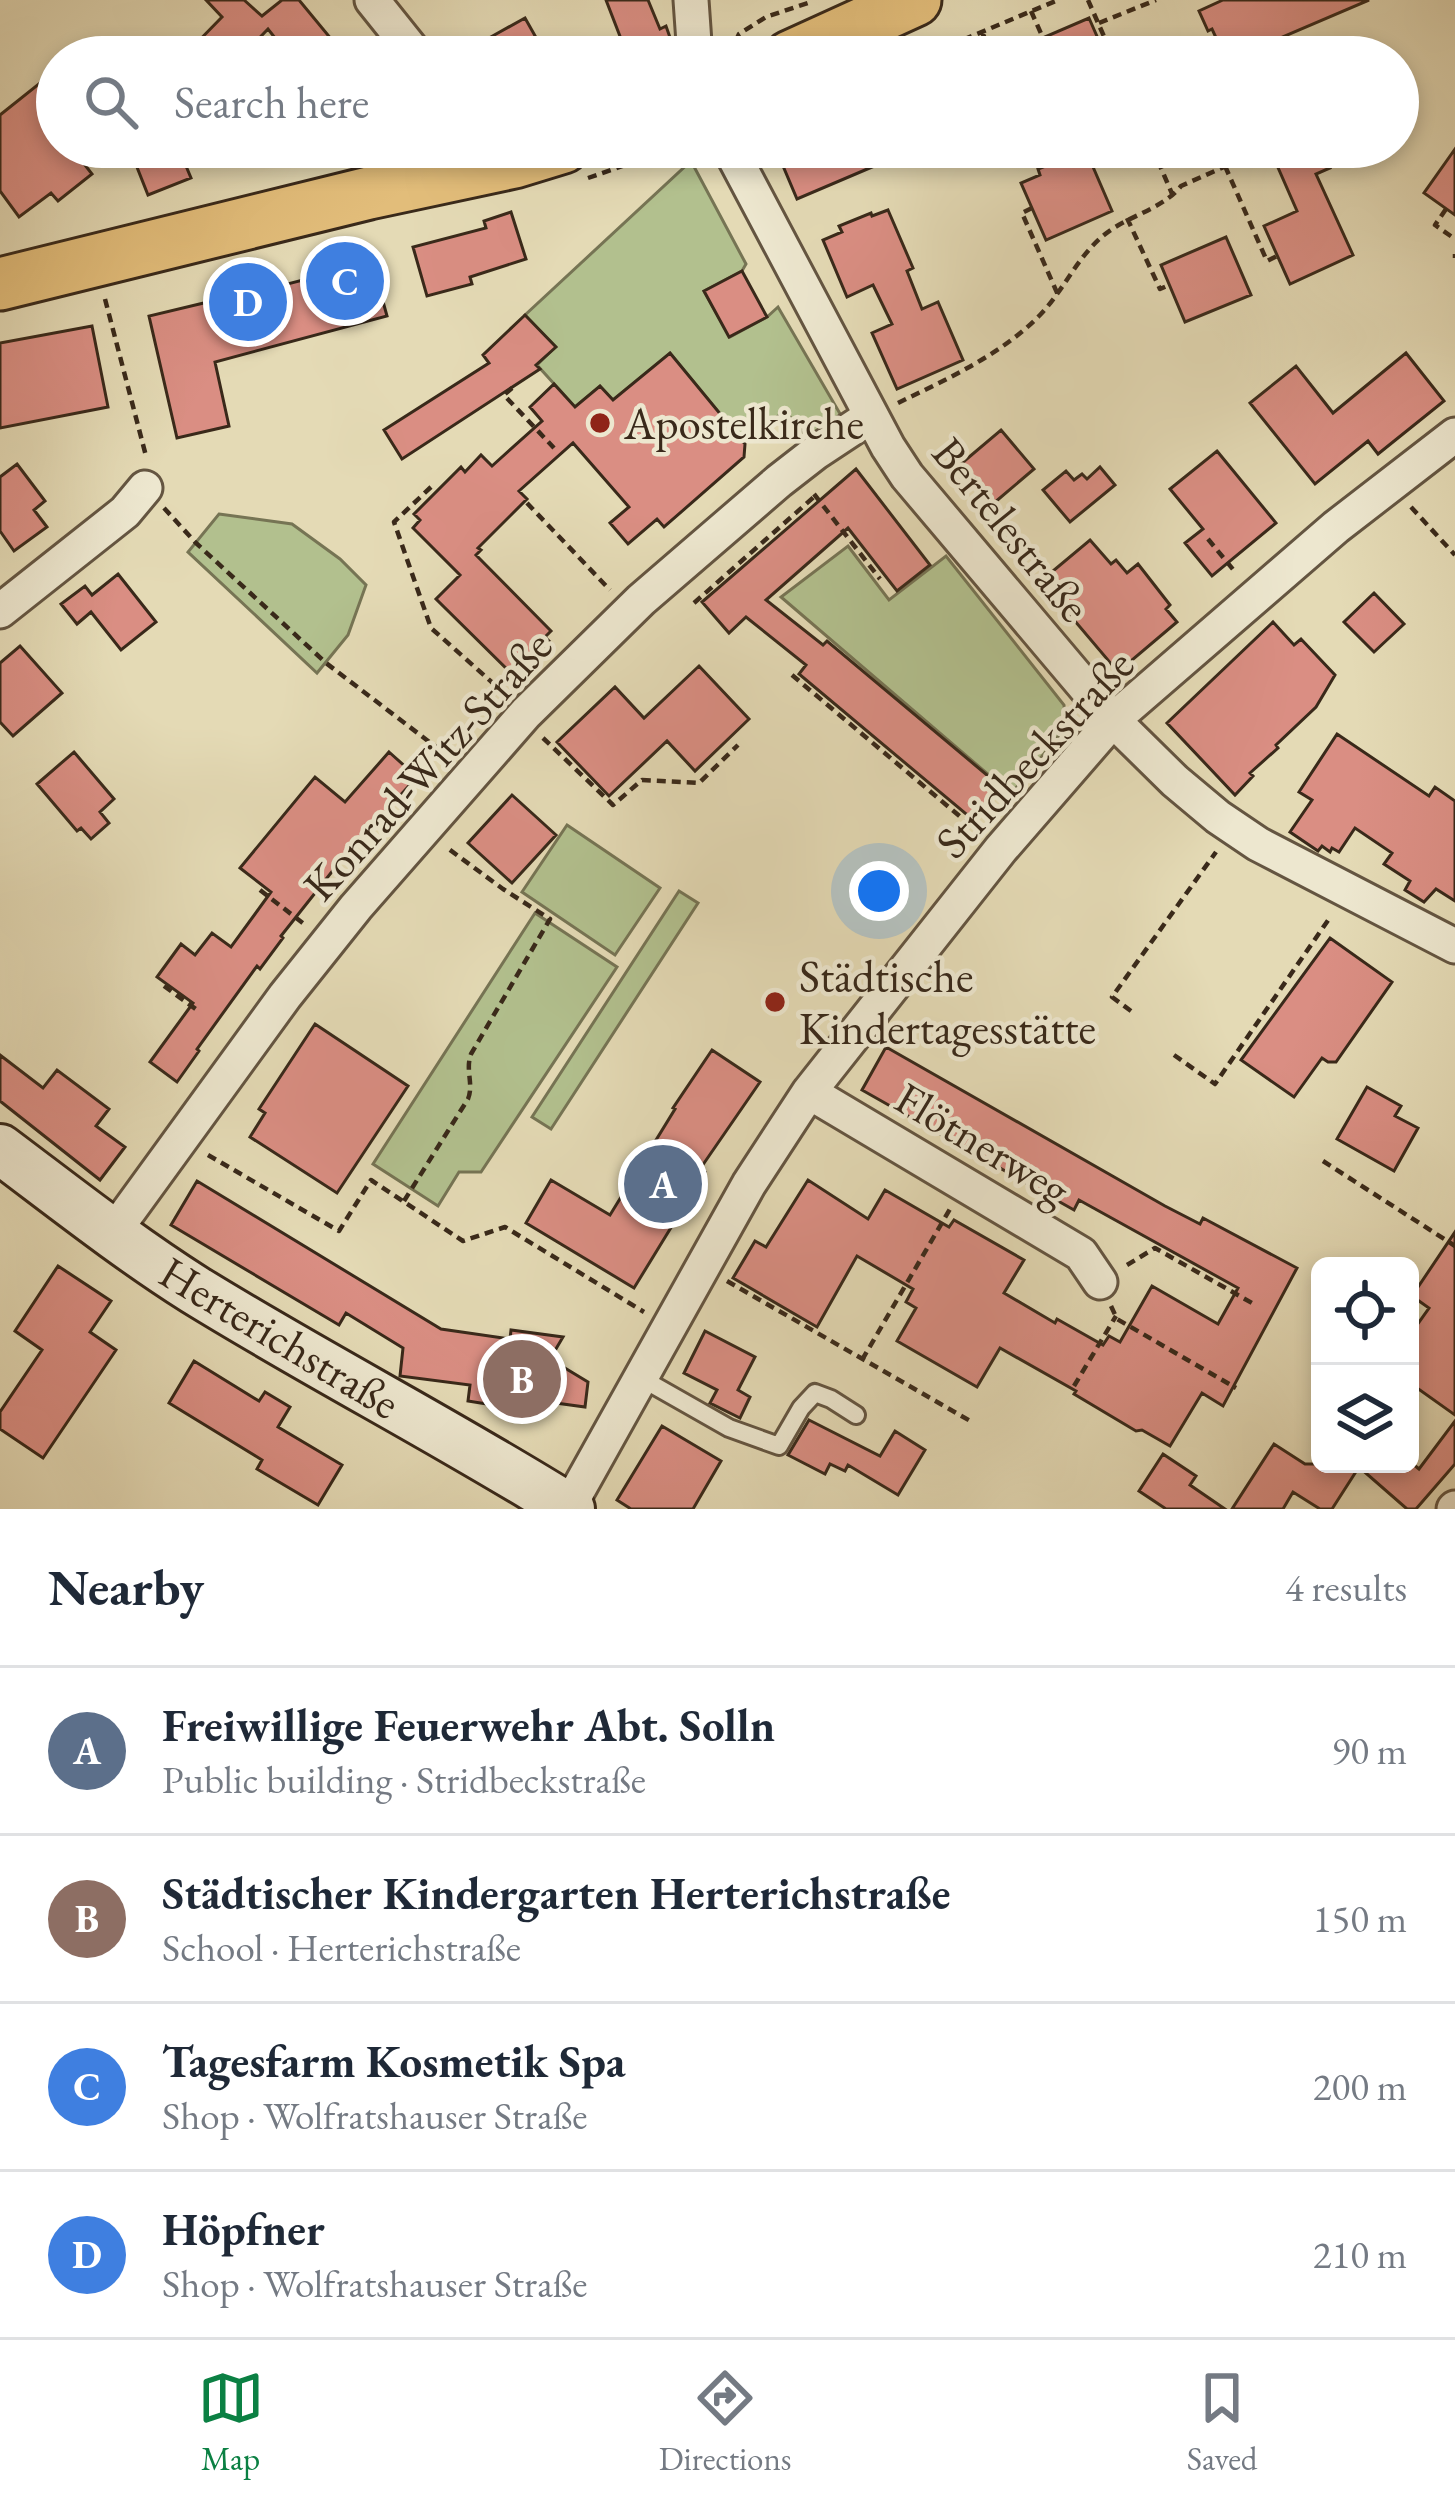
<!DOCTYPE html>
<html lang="en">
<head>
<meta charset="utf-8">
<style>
	:root { --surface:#fff; --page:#f6f6f7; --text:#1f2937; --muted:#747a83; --line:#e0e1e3; --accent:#0b8043 }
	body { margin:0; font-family:"EB Garamond",serif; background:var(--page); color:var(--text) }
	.controls { position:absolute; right:36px; bottom:36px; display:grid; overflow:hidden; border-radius:18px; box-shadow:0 6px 18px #0003 }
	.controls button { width:108px; height:108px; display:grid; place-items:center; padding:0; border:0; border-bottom:3px solid var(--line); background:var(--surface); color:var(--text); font:60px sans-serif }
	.you { position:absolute; left:879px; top:891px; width:42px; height:42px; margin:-30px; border:9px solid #fff; border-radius:50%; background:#1a73e8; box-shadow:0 0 0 18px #1a73e833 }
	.badge { display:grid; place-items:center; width:78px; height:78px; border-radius:50%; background:var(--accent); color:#fff; font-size:39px; font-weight:700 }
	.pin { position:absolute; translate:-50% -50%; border:6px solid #fff; box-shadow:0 3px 12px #0006 }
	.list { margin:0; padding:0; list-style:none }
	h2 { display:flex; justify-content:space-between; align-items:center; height:156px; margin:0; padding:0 48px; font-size:51px }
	h2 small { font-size:39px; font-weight:400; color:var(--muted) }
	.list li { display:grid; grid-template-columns:78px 1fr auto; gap:36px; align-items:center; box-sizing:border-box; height:168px; padding:0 48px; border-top:3px solid var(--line) }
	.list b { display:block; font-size:45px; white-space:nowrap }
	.list p { margin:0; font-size:39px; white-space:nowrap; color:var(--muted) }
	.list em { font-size:39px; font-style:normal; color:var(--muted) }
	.icon { flex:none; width:66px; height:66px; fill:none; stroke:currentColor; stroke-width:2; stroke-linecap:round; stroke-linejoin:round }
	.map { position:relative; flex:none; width:1455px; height:1509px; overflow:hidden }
	.search { position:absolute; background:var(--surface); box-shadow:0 6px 18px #0003; left:36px; right:36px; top:36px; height:132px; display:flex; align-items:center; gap:30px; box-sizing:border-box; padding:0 42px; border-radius:66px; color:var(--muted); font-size:45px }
	.sheet { height:828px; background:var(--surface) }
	nav { display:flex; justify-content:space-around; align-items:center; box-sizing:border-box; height:168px; border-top:3px solid var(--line); background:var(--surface); font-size:33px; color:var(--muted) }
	nav a { display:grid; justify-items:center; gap:6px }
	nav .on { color:var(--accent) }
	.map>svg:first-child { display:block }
	.green { fill:#b2c08e; stroke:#767454; stroke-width:3 }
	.building { fill:#da8e83; stroke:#39291a; stroke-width:3 }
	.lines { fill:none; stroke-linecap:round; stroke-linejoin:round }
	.lane-casing { stroke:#645541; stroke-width:22 }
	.street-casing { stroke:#645541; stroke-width:39 }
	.secondary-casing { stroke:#39291a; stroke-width:54 }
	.primary-casing { stroke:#39291a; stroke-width:57 }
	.path { stroke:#39291a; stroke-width:4.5; stroke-dasharray:9 6; stroke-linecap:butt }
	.lane { stroke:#ede7cf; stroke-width:16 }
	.street { stroke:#ede7cf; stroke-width:33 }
	.secondary { stroke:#ede7cf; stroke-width:48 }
	.primary { stroke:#e2bd7a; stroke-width:51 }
	.poi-dot { fill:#8f2418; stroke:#ede7cf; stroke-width:4.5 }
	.labels { text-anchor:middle; stroke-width:9; stroke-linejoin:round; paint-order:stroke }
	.poi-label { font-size:45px; fill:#39291a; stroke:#ede7cf; text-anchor:start }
	.street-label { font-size:45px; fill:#39291a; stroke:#ede7cf }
</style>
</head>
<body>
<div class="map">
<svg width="1455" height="1509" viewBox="0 0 1455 1509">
	<rect width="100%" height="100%" fill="#e4dab5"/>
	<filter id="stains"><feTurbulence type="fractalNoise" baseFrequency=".00167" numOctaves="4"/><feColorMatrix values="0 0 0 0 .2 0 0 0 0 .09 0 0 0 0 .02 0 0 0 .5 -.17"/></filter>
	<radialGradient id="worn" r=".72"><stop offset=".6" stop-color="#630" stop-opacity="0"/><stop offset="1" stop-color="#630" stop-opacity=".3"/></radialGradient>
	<path class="green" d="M691 161 746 264 742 271 704 291 730 337 767 317 778 307 846 424 814 445 785 411 743 442 670 353 613 400 600 386 575 407 537 365 555 347 525 315Z
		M219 514 292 524 340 559 366 585 348 635 317 673 188 552Z
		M848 546 889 600 946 556 1064 705 1066 727 1011 794 781 597Z
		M567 825 660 888 615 955 522 892Z
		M679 891 698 903 551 1129 532 1117Z
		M535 913 617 967 481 1172H459L438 1206 373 1164Z"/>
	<path class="building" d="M206 0H244L262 16 282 0H299L337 46 324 57H290L268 29 241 57H183L222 17Z
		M606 0H648L660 29 666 26 673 46 674 57H628Z
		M1223 0H1369L1236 57H1225L1212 29 1208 31 1199 11Z
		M525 18 547 57H454L489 38Z
		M1089 18 1106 57H998Z
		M40 83 57 104V147H71L92 174 58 201 51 193 19 217 0 191V115Z
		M129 147H178L191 178 148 195Z
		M775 147H919L797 199Z
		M1269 147H1366L1328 164 1330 168 1316 174 1353 255 1290 284 1264 226 1297 211Z
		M1455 149V215L1424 193Z
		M1087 153 1112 211 1046 240 1021 183 1040 175 1038 169 1070 156 1071 159Z
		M888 210 913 268 907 271 922 309 938 302 963 360 897 389 872 333 892 324 873 285 847 297 823 240 842 232 839 226 871 213 872 216Z
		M511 212 526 259 470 277 472 284 427 296 413 247 486 228 484 221Z
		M1226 237 1251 295 1185 322 1161 265Z
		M372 262 387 316 215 362 229 426 177 438 149 316 212 301V299L283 280 284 285Z
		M742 271 767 317 729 337 704 291Z
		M525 315 556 347 536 365 540 369 402 459 384 430 489 363 483 355Z
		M92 326 108 407 0 428V343Z
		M670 353 745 444 744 457 664 527 657 519 628 544 610 523 629 507 573 443 519 491 527 499 478 548 481 550 476 555 551 631 545 637 549 641 530 660 533 664 518 680 436 599 460 575 413 528 420 520 414 514 461 467 465 472 481 455 492 466 542 421 530 407 554 384 575 407 600 386 613 400Z
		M1406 353 1444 401 1378 454 1368 441 1315 484 1250 403 1296 366 1333 413Z
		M1001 430 1034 469 994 503 962 463Z
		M1217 451 1276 523 1212 576 1185 543 1203 529 1170 489Z
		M17 464 45 501 34 510 47 527 14 551 0 531V477Z
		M1100 467 1115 485 1070 522 1043 490 1066 471 1074 480 1082 474 1087 479Z
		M856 469 930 565 897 591 848 528 766 600 823 645 827 641 1000 786 972 819 799 674 806 665 746 617 729 633 702 602Z
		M1090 540 1111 564 1116 560 1127 573 1138 564 1170 605 1166 609 1177 622 1118 672 1041 581Z
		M118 574 156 622 121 650 91 612 77 624 61 604 85 586 92 595Z
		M1374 593 1404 624 1374 652 1344 622Z
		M1273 622 1294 645 1301 639 1335 675 1316 707 1276 745 1278 748 1250 773 1253 776 1235 795 1167 723Z
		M20 646 62 693 13 736 0 722V663Z
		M699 666 749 719 695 771 667 741 609 796 557 742 615 687 644 718Z
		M1337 734 1429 796 1435 787 1455 801V901L1436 889 1424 902 1405 890 1410 881 1384 864 1392 853 1355 828 1339 852 1332 848 1330 852 1322 846 1318 851 1290 832 1312 800 1299 792Z
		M74 752 114 799 100 812 109 823 91 839 81 828 77 831 37 784Z
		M389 752 417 777 342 859 281 936 283 938 260 969 257 966 197 1049 199 1051 177 1082 150 1062 193 1003 157 977 181 944 195 955 212 933 231 947 271 892 240 868 315 777 345 802Z
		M512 795 556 835 512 883 468 843Z
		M1330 938 1392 982 1336 1062H1328L1322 1058 1294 1097 1241 1060Z
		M315 1024 408 1086 337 1193 250 1137 265 1113 259 1109Z
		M886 1047 1165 1206 1200 1224 1203 1218 1297 1268 1223 1406 1202 1393 1170 1446 1142 1430 1136 1431 1074 1394 1076 1391 1000 1348 977 1387 897 1341 916 1308 906 1302 913 1289 857 1256 817 1327 733 1278 755 1241 766 1247 808 1180 868 1219 885 1190 949 1227 954 1220 1024 1260 1004 1293 1055 1323 1057 1319 1103 1345 1109 1336 1120 1342 1152 1286 1218 1324 1238 1288 1079 1200 1074 1210 862 1090Z
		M712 1050 760 1082 700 1169 705 1172 634 1288 526 1223 551 1180 610 1215 675 1109 673 1108Z
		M0 1055 43 1088 57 1070 109 1109 96 1126 125 1147 100 1180 0 1101Z
		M1367 1087 1401 1106 1395 1116 1418 1128 1394 1171 1337 1139Z
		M197 1181 441 1329 510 1339 511 1330 563 1337 550 1359 588 1382 585 1407 512 1397 511 1408 468 1401 470 1385 400 1376 403 1348 346 1313 339 1325 171 1225Z
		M1455 1232V1415L1410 1383V1335L1429 1308 1412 1296Z
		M58 1266 111 1301 90 1332 116 1350 43 1458 0 1429V1412L42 1350 15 1331Z
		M705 1331 755 1357 738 1390 750 1397 740 1418 710 1403 717 1390 684 1373Z
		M194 1361 259 1401 265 1392 290 1407 278 1427 342 1465 318 1505 257 1469 262 1460 169 1403Z
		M809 1420 880 1456 895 1431 925 1450 898 1495 848 1465 845 1471 830 1464 825 1474 788 1455Z
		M1455 1421V1464L1416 1509H1407L1359 1467 1332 1509H1320L1293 1492 1283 1509H1232L1274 1444 1305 1464H1413L1419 1469Z
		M662 1426 721 1461 693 1509H631L617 1500Z
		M1163 1454 1196 1476 1190 1485 1225 1509H1166L1139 1491Z"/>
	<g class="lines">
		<defs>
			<path id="lane" d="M641 1378 729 1428 779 1446 801 1408 815 1393 831 1399 856 1415"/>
			<path id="street" d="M372 0 416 55
				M691 0 695 57
				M729 147 888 447 907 476 1113 720 1175 781 1218 817 1258 844 1455 946
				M0 611 125 512 145 488
				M809 1092 1081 1254 1100 1282
				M112 1234 285 996 356 907 526 713 641 600 779 481 815 453 871 416
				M568 1508 749 1184 809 1092 1001 849 1113 720 1336 527 1455 435
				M1454 1509 1455 1508"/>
			<path id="secondary" d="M0 1149C64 1197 127 1247 195 1290 318 1366 447 1432 570 1509"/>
			<path id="primary" d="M790 57 915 0
				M0 284 369 193 514 162 563 147"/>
		</defs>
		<use href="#lane" class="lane-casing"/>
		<use href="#street" class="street-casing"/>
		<use href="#secondary" class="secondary-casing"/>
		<use href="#primary" class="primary-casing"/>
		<path class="path" d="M1088 0 1113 57
			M1031 11 1043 38
			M1099 23 1156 0
			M982 32 993 57
			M729 55 739 34 766 17 811 2
			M730 57 756 41
			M922 57 1058 0
			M1152 147 1173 196
			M1225 166 1267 261 1277 256
			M588 178 677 147
			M1032 208 1022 213 1058 295
			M1446 209 1435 225 1455 239
			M1127 218 1160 289 1169 285
			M1455 254V258
			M105 299 146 456
			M512 388 504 395 554 448
			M898 403C947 379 1001 355 1040 315 1064 290 1077 257 1104 235 1127 216 1163 209 1181 186L1269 147
			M431 487 394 522 431 628 504 693
			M814 494 880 579
			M527 503 610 590
			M1411 507 1455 555
			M164 508 196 543 326 663 449 757
			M1208 539 1236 573
			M694 603 815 496
			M792 675 976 830
			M543 738 613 805 642 780 699 783 738 745
			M260 890 304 924
			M164 986 197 1010
			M1131 1011 1112 997 1216 852
			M1174 1055 1215 1084 1331 916
			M208 1155 339 1231 371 1180 463 1241 505 1227 644 1312
			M1323 1161 1455 1246
			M404 1201 468 1099C474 1084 465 1070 471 1054L550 919 503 889 446 847
			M1127 1265 1155 1248 1252 1303
			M727 1281 972 1422
			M1111 1306 1117 1319 1236 1388
			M862 1360 950 1209
			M1074 1386 1116 1316"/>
		<use href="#lane" class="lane"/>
		<use href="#street" class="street"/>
		<use href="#secondary" class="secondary"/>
		<use href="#primary" class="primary"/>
	</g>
	<g class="poi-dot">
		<circle cx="600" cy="423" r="12"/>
		<circle cx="775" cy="1002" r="12"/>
	</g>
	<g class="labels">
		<g class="poi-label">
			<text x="624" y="439">Apostelkirche</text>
			<text x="799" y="992">Städtische<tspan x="799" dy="52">Kindertagesstätte</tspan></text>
		</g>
		<g class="street-label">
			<text transform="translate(1012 529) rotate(51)" y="16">Bertelestraße</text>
			<text transform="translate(1034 753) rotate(-47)" y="16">Stridbeckstraße</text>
			<text transform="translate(427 765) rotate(-48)" y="16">Konrad-Witz-Straße</text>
			<text transform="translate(983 1143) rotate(31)" y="16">Flötnerweg</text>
			<text transform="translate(280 1337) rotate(31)" y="16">Herterichstraße</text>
		</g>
	</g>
	<rect width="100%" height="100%" filter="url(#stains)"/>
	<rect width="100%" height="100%" fill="url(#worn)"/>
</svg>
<div class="controls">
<button><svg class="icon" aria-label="locate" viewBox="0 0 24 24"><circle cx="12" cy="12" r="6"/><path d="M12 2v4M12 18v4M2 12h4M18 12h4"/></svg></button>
<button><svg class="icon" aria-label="layers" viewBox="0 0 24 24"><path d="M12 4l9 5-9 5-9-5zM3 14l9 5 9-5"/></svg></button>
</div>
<div class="you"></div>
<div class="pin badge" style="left:663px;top:1184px;background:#5c6f8a">A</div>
<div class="pin badge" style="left:522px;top:1379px;background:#8d6e63">B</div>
<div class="pin badge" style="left:345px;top:281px;background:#3f7fe0">C</div>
<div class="pin badge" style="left:248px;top:302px;background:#3f7fe0">D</div>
<div class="search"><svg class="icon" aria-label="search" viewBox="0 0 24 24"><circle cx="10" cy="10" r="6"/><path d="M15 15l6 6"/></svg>Search here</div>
</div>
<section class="sheet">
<h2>Nearby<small>4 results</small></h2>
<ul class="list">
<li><span class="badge" style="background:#5c6f8a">A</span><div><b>Freiwillige Feuerwehr Abt. Solln</b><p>Public building · Stridbeckstraße</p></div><em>90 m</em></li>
<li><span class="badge" style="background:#8d6e63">B</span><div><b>Städtischer Kindergarten Herterichstraße</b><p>School · Herterichstraße</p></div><em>150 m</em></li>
<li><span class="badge" style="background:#3f7fe0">C</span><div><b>Tagesfarm Kosmetik Spa</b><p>Shop · Wolfratshauser Straße</p></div><em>200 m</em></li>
<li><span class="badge" style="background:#3f7fe0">D</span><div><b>Höpfner</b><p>Shop · Wolfratshauser Straße</p></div><em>210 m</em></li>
</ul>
</section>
<nav>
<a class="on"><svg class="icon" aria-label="map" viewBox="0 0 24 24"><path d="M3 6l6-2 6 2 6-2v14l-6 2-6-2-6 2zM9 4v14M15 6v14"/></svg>Map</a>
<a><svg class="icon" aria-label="directions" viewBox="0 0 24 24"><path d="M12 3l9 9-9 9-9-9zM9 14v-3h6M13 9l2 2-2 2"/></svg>Directions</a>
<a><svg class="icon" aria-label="saved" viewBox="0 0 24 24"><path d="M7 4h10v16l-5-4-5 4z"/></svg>Saved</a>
</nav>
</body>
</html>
